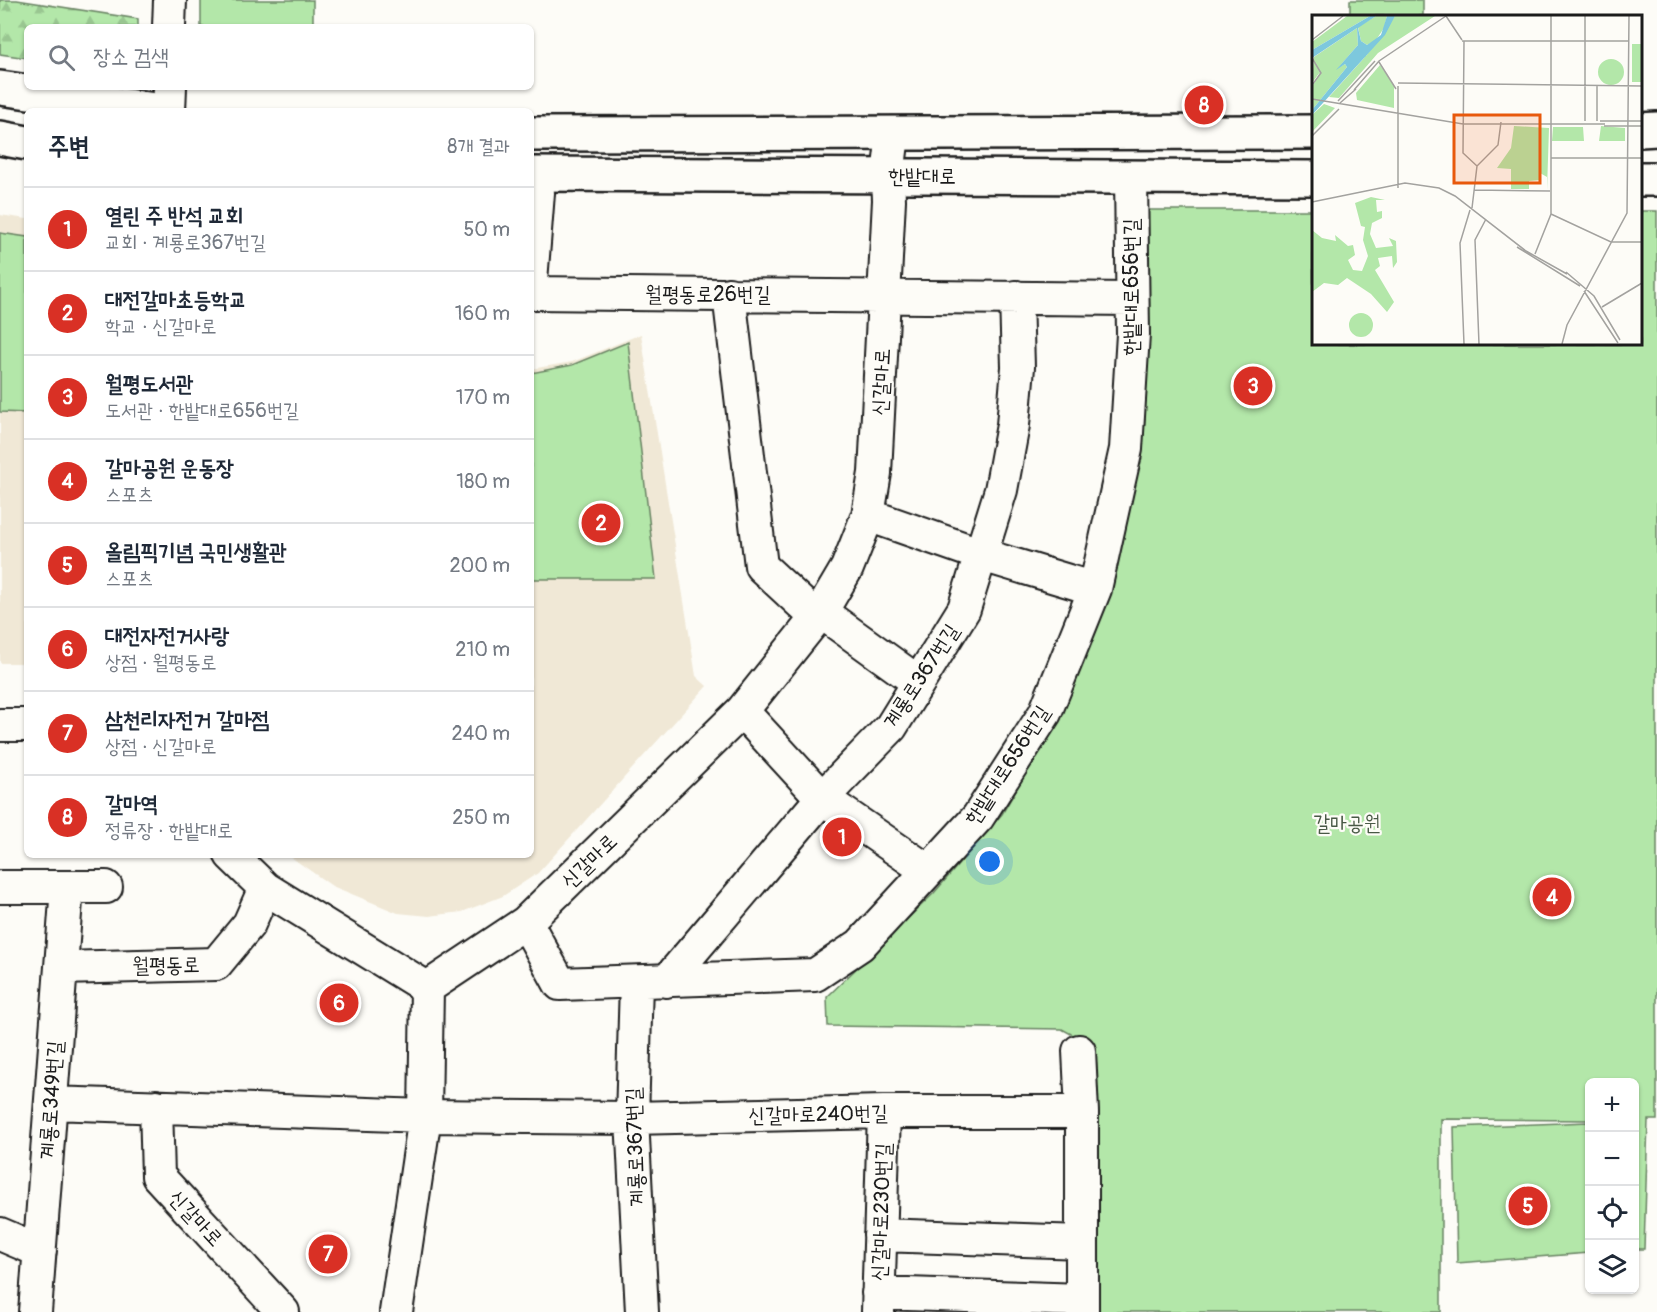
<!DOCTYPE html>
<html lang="ko">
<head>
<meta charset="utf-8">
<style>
	:root { --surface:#fff; --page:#f6f6f7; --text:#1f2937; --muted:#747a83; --line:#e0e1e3; --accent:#d93025 }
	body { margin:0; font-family:Pangolin,"Poor Story",sans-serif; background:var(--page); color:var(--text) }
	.controls { position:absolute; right:18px; bottom:18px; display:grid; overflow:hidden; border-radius:9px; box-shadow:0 2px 4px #0004 }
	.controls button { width:54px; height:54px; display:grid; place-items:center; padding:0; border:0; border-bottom:2px solid var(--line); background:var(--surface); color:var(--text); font:30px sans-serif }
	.you { position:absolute; left:990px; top:862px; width:21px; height:21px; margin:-15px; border:4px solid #fff; border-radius:50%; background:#1a73e8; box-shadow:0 0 0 9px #1a73e833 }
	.badge { display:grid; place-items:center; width:39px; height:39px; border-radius:50%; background:var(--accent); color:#fff; font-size:20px; font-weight:700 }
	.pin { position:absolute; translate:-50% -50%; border:3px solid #fff; box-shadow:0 2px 6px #0006 }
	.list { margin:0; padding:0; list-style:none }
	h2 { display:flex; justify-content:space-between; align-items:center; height:78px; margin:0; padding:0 24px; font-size:26px }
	h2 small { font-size:20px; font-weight:400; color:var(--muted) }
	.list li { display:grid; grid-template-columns:39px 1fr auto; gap:18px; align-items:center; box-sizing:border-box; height:84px; padding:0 24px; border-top:2px solid var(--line) }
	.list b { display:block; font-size:22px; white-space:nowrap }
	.list p { margin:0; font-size:20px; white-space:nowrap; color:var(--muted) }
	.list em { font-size:20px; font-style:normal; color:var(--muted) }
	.icon { flex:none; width:33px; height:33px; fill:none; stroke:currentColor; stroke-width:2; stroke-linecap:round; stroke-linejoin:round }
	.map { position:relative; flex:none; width:1657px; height:1312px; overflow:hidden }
	.search { position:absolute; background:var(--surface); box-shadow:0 2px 4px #0004; left:24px; top:24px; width:510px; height:66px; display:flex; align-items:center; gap:15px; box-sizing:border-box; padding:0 21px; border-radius:9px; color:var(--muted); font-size:22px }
	.panel { position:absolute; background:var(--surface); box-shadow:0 2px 4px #0004; left:24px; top:108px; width:510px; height:750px; border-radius:9px }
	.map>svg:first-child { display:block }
	.built { fill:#f0e8d6 }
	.green { fill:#b3e7a9; stroke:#688262; stroke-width:1.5 }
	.forest { fill:url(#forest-firs); stroke:#688262; stroke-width:1.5 }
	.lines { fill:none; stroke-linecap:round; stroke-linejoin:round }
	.minor-casing { stroke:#1c1c1c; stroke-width:36 }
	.major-casing { stroke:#1c1c1c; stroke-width:38 }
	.minor { stroke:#fdfcf7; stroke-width:32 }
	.major { stroke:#fdfcf7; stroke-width:33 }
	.labels { text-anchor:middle; stroke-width:4.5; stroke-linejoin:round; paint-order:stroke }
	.street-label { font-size:21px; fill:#1c1c1c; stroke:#fdfcf7 }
	.park-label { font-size:21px; fill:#495946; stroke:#fdfcf7 }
	.inset-road { fill:none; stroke:#a3a29f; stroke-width:1.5 }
	.view { fill:#e8590c; fill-opacity:0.15; stroke:#e8590c; stroke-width:3 }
	.inset-edge { fill:none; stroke:#1c1c1c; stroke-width:3 }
</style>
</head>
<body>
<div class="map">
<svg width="1657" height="1312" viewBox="0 0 1657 1312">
	<defs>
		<pattern id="forest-firs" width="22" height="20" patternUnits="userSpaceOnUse" patternTransform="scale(1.5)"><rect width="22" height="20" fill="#b3e7a9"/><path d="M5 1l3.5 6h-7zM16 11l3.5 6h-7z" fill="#99c691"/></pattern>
	</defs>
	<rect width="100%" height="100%" fill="#fdfcf7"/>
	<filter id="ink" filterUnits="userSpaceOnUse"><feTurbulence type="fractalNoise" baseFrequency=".0167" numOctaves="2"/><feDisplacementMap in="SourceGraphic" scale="12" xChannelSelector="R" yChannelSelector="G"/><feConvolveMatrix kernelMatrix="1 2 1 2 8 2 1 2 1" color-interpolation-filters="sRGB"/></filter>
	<g filter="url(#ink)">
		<path class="built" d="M0 215 27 219V663H0Z
			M641 334 696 676 707 686 538 873 503 896 462 912 429 916 398 913 332 886 288 855H531V369L572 362Z"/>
		<path class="green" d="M201 0H313V27H201Z
			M1350 0H1423V16H1350Z
			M1145 210H1313L1314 344H1640L1641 211H1657V1120H1648L1644 1249H1635L1634 1082H1590L1589 1120 1441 1119V1312H1095V1058L1086 1042 1062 1029 828 1026 827 997 934 893 1002 814 1049 733 1090 636Z
			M0 233 27 237V413L0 412Z
			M628 342 656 579H531V373L572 365Z
			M1589 1122V1253L1457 1263 1454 1127Z"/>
		<path class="forest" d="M0 0H17L138 19V27H27V58L0 54Z"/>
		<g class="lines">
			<defs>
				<path id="minor" d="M169 27 170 0
					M169 111 170 87
					M531 281 538 193 534 174
					M531 293 1132 299
					M729 294 761 566 816 617
					M868 515 982 555 1095 589
					M821 612 918 682
					M742 711 822 798 928 871
					M0 725H27
					M231 855 265 888 427 988
					M0 887H106
					M526 922 560 984 815 975 860 945 978 817 1045 713 1095 589 1126 449 1133 334 1131 177
					M61 968 216 964 249 924 265 888
					M667 981 822 798 891 727 964 609 1001 490 1013 425 1018 367 1016 297
					M636 983 632 1118 642 1312
					M427 988 526 922 742 711 821 612 847 568 868 515 875 473 889 200 888 176 893 134
					M1079 1051 1082 1112
					M51 1103 425 1116 632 1118 884 1112H1082V1312
					M156 1106 158 1176 283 1312
					M0 1234 40 1251
					M880 1235 1082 1242
					M878 1293 1082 1300
					M35 1312 67 887
					M396 1312 425 1116 427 988
					M878 1312 884 1112"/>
				<path id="major" d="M0 88 163 111
					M1640 130 1657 129
					M531 134 1314 132
					M0 138 27 143
					M531 174 1314 178
					M1640 179H1657"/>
			</defs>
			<use href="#minor" class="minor-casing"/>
			<use href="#major" class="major-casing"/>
			<use href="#minor" class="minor"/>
			<use href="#major" class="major"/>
		</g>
	</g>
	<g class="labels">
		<g class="street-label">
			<text x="922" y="183">한밭대로</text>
			<text transform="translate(1131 287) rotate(-90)" y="7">한밭대로656번길</text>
			<text x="708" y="301">월평동로26번길</text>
			<text transform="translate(881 382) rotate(-87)" y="7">신갈마로</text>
			<text transform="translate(921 676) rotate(-57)" y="7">계룡로367번길</text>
			<text transform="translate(1007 765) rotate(-57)" y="7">한밭대로656번길</text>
			<text transform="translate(589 861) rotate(-44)" y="7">신갈마로</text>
			<text transform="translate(166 965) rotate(-1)" y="7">월평동로</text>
			<text transform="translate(51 1100) rotate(-86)" y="7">계룡로349번길</text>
			<text transform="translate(818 1114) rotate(-1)" y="7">신갈마로240번길</text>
			<text transform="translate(635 1147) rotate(-92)" y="7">계룡로367번길</text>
			<text transform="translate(881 1212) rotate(-88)" y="7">신갈마로230번길</text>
			<text transform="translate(196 1218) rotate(47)" y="7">신갈마로</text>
		</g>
		<g class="park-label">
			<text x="1347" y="830">갈마공원</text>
		</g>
	</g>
	<g transform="translate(1312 15)">
		<rect width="330" height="330" fill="#fdfcf7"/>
		<path d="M35 1H58L0 35V27ZM64 1H75L72 13 64 25 55 30 49 26 46 12ZM83 1H123L66 38 27 83 17 82 53 42 43 49 51 35 57 32 54 41ZM45 13 46 30 26 53 33 49 35 52 0 95V72L8 57 0 68 2 42ZM286 57a13 13 0 1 1 26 0a13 13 0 1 1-26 0ZM68 50 82 70V93L45 85 44 78ZM12 89 23 93 0 117V100ZM202 111 237 113 235 175V162L228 158V165L217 166V174H199V154L185 153 199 133ZM289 111 313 113V126H287ZM241 112H271L272 126H240ZM37 310a12 12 0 1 1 24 0a12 12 0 1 1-24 0Z" fill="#b3e7a9"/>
		<path d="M320 29H330V67H320ZM59 182 73 185H64L65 197 70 196V203L60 208 58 219 64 233 81 231 77 223 84 226 85 247 81 253 80 241 66 243 68 251 63 255 82 287 75 297 59 279 35 263 26 270 12 268 0 277V215L10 223 24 226 23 220 36 231 41 230 43 240 36 245 41 255 50 256 56 241 51 225 53 212 49 211 43 188Z" fill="#b3e7a9"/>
		<path d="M58 1H64L46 13 49 26 55 30 69 20 75 1H83L73 20 0 100V95L35 52 33 49 24 55 46 30 45 13 0 43V35Z" fill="#7dc8dd"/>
		<path class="inset-road" d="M134 1 150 25M0 25 31 1M150 26H317M152 26 151 138 165 151M239 26V1M0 43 9 58 0 70M67 47 84 74M86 68 330 71M42 75 67 46 134 1M0 84 151 109H293M26 86 63 46M28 88 44 74M273 106V1M285 106V70M288 106H330M292 111H330M0 121 27 94M239 143H330M86 173V71M162 175 238 176M0 187 93 168 127 173 143 181 214 236 255 259M160 193 165 151 186 130 189 107M239 199 299 227H330M205 232 268 271M223 239 239 199V26M254 257 282 281 308 325M272 276 306 328M290 292 330 268M152 329 148 228 158 195M167 329 163 225 174 204M250 329 255 310 315 198 317 1"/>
		<path class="view" d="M142 100H228V168H142Z"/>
		<rect width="330" height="330" class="inset-edge"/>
	</g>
</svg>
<div class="controls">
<button>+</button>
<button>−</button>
<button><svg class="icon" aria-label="locate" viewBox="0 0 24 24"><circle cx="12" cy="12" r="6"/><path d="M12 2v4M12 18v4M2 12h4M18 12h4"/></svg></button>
<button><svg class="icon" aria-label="layers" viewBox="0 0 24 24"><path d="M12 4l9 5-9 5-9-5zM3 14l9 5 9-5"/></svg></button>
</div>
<div class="you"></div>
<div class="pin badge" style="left:842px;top:837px">1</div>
<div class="pin badge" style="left:601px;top:523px">2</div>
<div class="pin badge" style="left:1253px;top:386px">3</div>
<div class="pin badge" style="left:1552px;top:897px">4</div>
<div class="pin badge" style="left:1528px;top:1206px">5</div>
<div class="pin badge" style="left:339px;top:1003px">6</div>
<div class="pin badge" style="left:328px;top:1254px">7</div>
<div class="pin badge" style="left:1204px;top:105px">8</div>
<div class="search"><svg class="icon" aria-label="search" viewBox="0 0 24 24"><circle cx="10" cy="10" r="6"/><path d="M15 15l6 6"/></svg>장소 검색</div>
<section class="panel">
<h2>주변<small>8개 결과</small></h2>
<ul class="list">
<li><span class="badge">1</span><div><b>열린 주 반석 교회</b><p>교회 · 계룡로367번길</p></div><em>50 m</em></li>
<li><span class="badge">2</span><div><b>대전갈마초등학교</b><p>학교 · 신갈마로</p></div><em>160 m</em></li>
<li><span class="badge">3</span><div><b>월평도서관</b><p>도서관 · 한밭대로656번길</p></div><em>170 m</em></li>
<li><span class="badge">4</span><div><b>갈마공원 운동장</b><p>스포츠</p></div><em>180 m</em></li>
<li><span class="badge">5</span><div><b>올림픽기념 국민생활관</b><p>스포츠</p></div><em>200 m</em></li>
<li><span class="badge">6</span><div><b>대전자전거사랑</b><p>상점 · 월평동로</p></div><em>210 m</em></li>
<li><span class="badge">7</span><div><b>삼천리자전거 갈마점</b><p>상점 · 신갈마로</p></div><em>240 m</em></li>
<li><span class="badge">8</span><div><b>갈마역</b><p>정류장 · 한밭대로</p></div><em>250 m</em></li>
</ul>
</section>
</div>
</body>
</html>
